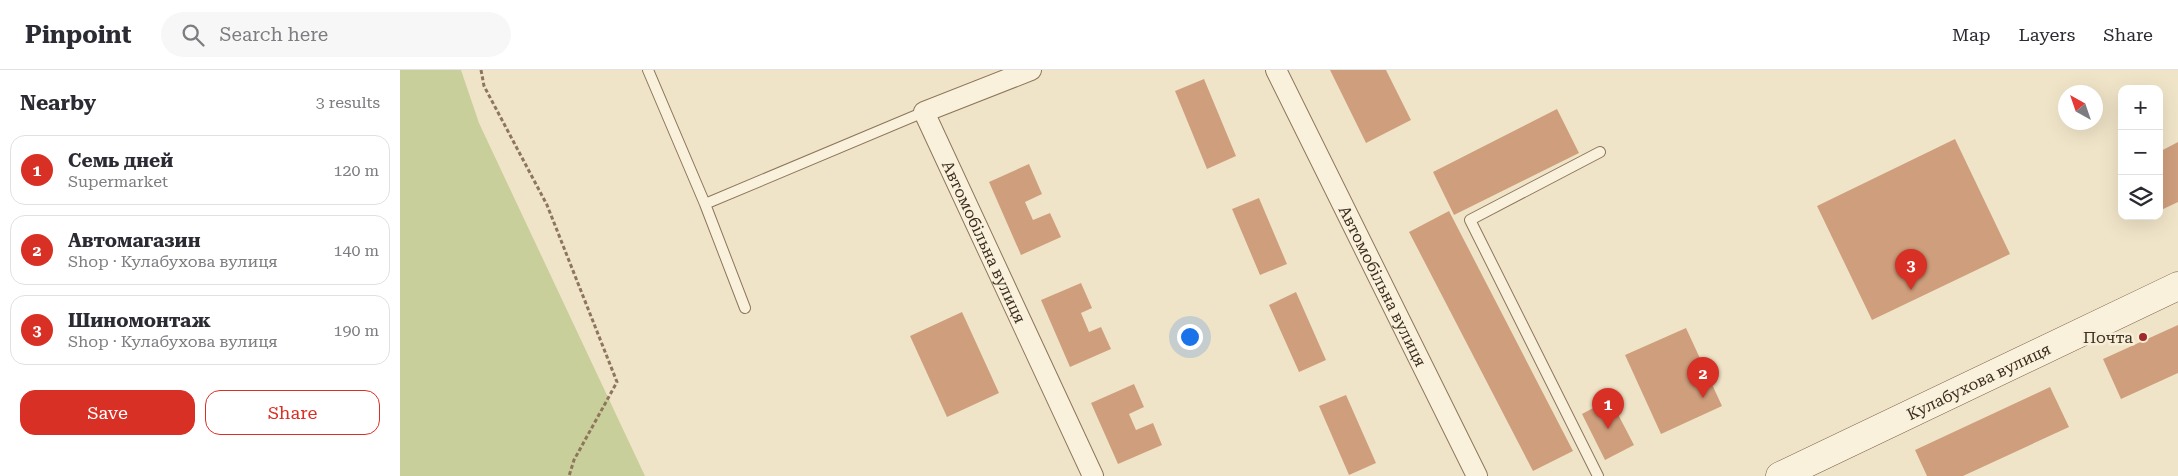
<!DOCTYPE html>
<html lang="en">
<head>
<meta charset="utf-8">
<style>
	:root { --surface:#fff; --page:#f7f7f7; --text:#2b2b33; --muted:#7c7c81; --line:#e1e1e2; --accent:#d93025 }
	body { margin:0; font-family:"Roboto Serif",serif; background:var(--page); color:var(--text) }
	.controls { position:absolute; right:15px; top:15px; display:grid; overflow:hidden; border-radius:10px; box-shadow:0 5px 20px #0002 }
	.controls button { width:45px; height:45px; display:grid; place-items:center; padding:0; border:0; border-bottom:1px solid var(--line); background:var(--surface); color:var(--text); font:25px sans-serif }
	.compass { position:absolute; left:1658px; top:15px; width:45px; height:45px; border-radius:50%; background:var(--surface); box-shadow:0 5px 20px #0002; rotate:320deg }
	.you { position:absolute; left:789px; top:266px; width:18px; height:18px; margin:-12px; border:4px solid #fff; border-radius:50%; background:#1a73e8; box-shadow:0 0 0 8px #1a73e833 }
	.badge { display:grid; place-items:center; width:32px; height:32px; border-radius:50%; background:var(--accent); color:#fff; font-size:16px; font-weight:700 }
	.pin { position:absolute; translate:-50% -41px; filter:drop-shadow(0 1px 2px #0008) }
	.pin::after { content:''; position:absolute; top:26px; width:18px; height:15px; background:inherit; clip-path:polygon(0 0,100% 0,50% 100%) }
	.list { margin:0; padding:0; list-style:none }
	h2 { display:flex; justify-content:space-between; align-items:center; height:65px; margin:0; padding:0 20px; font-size:21px }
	h2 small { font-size:16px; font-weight:400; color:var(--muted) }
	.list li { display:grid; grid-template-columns:32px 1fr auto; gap:15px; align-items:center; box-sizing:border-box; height:70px; margin:0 10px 10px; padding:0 10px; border:1px solid var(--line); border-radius:15px }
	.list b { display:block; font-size:19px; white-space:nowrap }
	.list p { margin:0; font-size:16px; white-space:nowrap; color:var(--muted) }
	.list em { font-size:16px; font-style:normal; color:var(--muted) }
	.actions { display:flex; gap:10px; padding:15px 20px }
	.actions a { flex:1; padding:11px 0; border:1px solid var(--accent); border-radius:15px; text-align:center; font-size:18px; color:var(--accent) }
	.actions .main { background:var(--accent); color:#fff }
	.icon { flex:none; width:28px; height:28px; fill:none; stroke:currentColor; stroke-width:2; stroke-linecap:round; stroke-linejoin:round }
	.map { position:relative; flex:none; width:1778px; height:406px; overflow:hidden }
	header { display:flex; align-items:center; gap:30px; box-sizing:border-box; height:70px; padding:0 25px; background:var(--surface); border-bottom:1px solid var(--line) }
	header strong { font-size:24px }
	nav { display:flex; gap:28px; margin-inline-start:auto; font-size:18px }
	.search { width:350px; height:45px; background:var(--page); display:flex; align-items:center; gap:12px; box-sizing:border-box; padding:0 18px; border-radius:28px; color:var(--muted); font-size:19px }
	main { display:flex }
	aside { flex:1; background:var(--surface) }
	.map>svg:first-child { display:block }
	.green { fill:#c9cf9b }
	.building { fill:#cf9f7d }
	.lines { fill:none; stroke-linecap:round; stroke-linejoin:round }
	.lane-casing { stroke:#8d765c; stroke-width:12 }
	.street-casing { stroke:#8d765c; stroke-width:22 }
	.secondary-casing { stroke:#6f573f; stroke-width:29 }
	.path { stroke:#8d765c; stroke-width:3; stroke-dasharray:4 2.5; stroke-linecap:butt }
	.lane { stroke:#faf1dc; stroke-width:10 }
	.street { stroke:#faf1dc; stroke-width:20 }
	.secondary { stroke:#faf1dc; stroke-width:28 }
	.poi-dot { fill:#9e2a2b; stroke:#f7eed8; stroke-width:2 }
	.labels { text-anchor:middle; stroke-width:5; stroke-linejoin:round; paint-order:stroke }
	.street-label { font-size:16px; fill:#3d2e20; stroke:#f7eed8 }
	.poi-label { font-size:16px; fill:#3d2e20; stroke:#f7eed8; text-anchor:end }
</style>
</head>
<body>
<header>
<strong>Pinpoint</strong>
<div class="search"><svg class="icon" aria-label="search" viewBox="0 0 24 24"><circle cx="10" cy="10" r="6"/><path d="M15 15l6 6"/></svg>Search here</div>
<nav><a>Map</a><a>Layers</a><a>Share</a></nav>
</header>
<main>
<aside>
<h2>Nearby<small>3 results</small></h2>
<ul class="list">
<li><span class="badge">1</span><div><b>Семь дней</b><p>Supermarket</p></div><em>120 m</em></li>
<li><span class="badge">2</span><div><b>Автомагазин</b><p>Shop · Кулабухова вулиця</p></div><em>140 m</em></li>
<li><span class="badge">3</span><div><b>Шиномонтаж</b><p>Shop · Кулабухова вулиця</p></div><em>190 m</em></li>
</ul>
<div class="actions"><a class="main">Save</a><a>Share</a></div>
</aside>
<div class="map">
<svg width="1778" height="406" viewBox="0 0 1778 406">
	<rect width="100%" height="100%" fill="#f0e4c8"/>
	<path class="green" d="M0 0H61L79 53 245 406H0Z"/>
	<path class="building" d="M930 0H986L1011 50 966 73Z
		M804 9 836 86 807 99 775 21Z
		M1157 39 1179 83 1054 145 1033 102Z
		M1555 69 1610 184 1472 250 1417 136Z
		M1778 72V132L1759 141V82Z
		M629 94 642 124 625 132 633 150 650 143 661 167 621 185 589 112Z
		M859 128 887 194 860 205 832 139Z
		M1049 141 1173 381 1133 401 1009 162Z
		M681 213 692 238 681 243 689 262 701 257 711 279 670 297 641 230Z
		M896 222 926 290 899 302 869 235Z
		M562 242 599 323 547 347 510 266Z
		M1778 255V303L1721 329 1703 289Z
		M1286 258 1322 336 1261 364 1225 285Z
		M734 314 744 337 729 344 736 360 753 353 762 375 718 394 691 333Z
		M1650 317 1669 357 1563 406H1527L1515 380Z
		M946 325 976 393 949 405 919 336Z
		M1210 329 1234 375 1205 390 1182 344Z"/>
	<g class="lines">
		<defs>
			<path id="lane" d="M248 0 305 134 524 42
				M305 134 345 238
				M1198 406 1070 150 1200 82"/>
			<g id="street">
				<path id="s1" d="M631 0 524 42 693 406"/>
				<path id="s2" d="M876 0 1077 406"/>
			</g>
			<g id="secondary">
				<path id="s3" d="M1380 406 1778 216"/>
			</g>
		</defs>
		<use href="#lane" class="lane-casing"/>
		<use href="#street" class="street-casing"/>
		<use href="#secondary" class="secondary-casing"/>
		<path class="path" d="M81 0 84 16 147 135 217 312 174 390 169 406"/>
		<use href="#lane" class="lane"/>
		<use href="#street" class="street"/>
		<use href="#secondary" class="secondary"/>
	</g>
	<circle class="poi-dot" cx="1743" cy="267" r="5"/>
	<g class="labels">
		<g class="street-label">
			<text dy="6" stroke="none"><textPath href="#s1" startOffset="258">Автомобільна вулиця</textPath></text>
			<text dy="6" stroke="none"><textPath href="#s2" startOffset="241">Автомобільна вулиця</textPath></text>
			<text dy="6" stroke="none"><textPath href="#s3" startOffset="220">Кулабухова вулиця</textPath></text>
		</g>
		<g class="poi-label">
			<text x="1733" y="273">Почта</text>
		</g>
	</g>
</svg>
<div class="controls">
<button>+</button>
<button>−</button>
<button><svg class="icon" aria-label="layers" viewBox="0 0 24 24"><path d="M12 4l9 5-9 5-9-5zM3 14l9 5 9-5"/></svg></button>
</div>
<svg class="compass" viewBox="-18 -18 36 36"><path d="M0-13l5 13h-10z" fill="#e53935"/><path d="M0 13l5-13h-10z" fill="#7c7c81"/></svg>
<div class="you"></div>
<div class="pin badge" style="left:1208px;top:359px">1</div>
<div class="pin badge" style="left:1303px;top:328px">2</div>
<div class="pin badge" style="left:1511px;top:220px">3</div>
</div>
</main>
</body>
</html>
